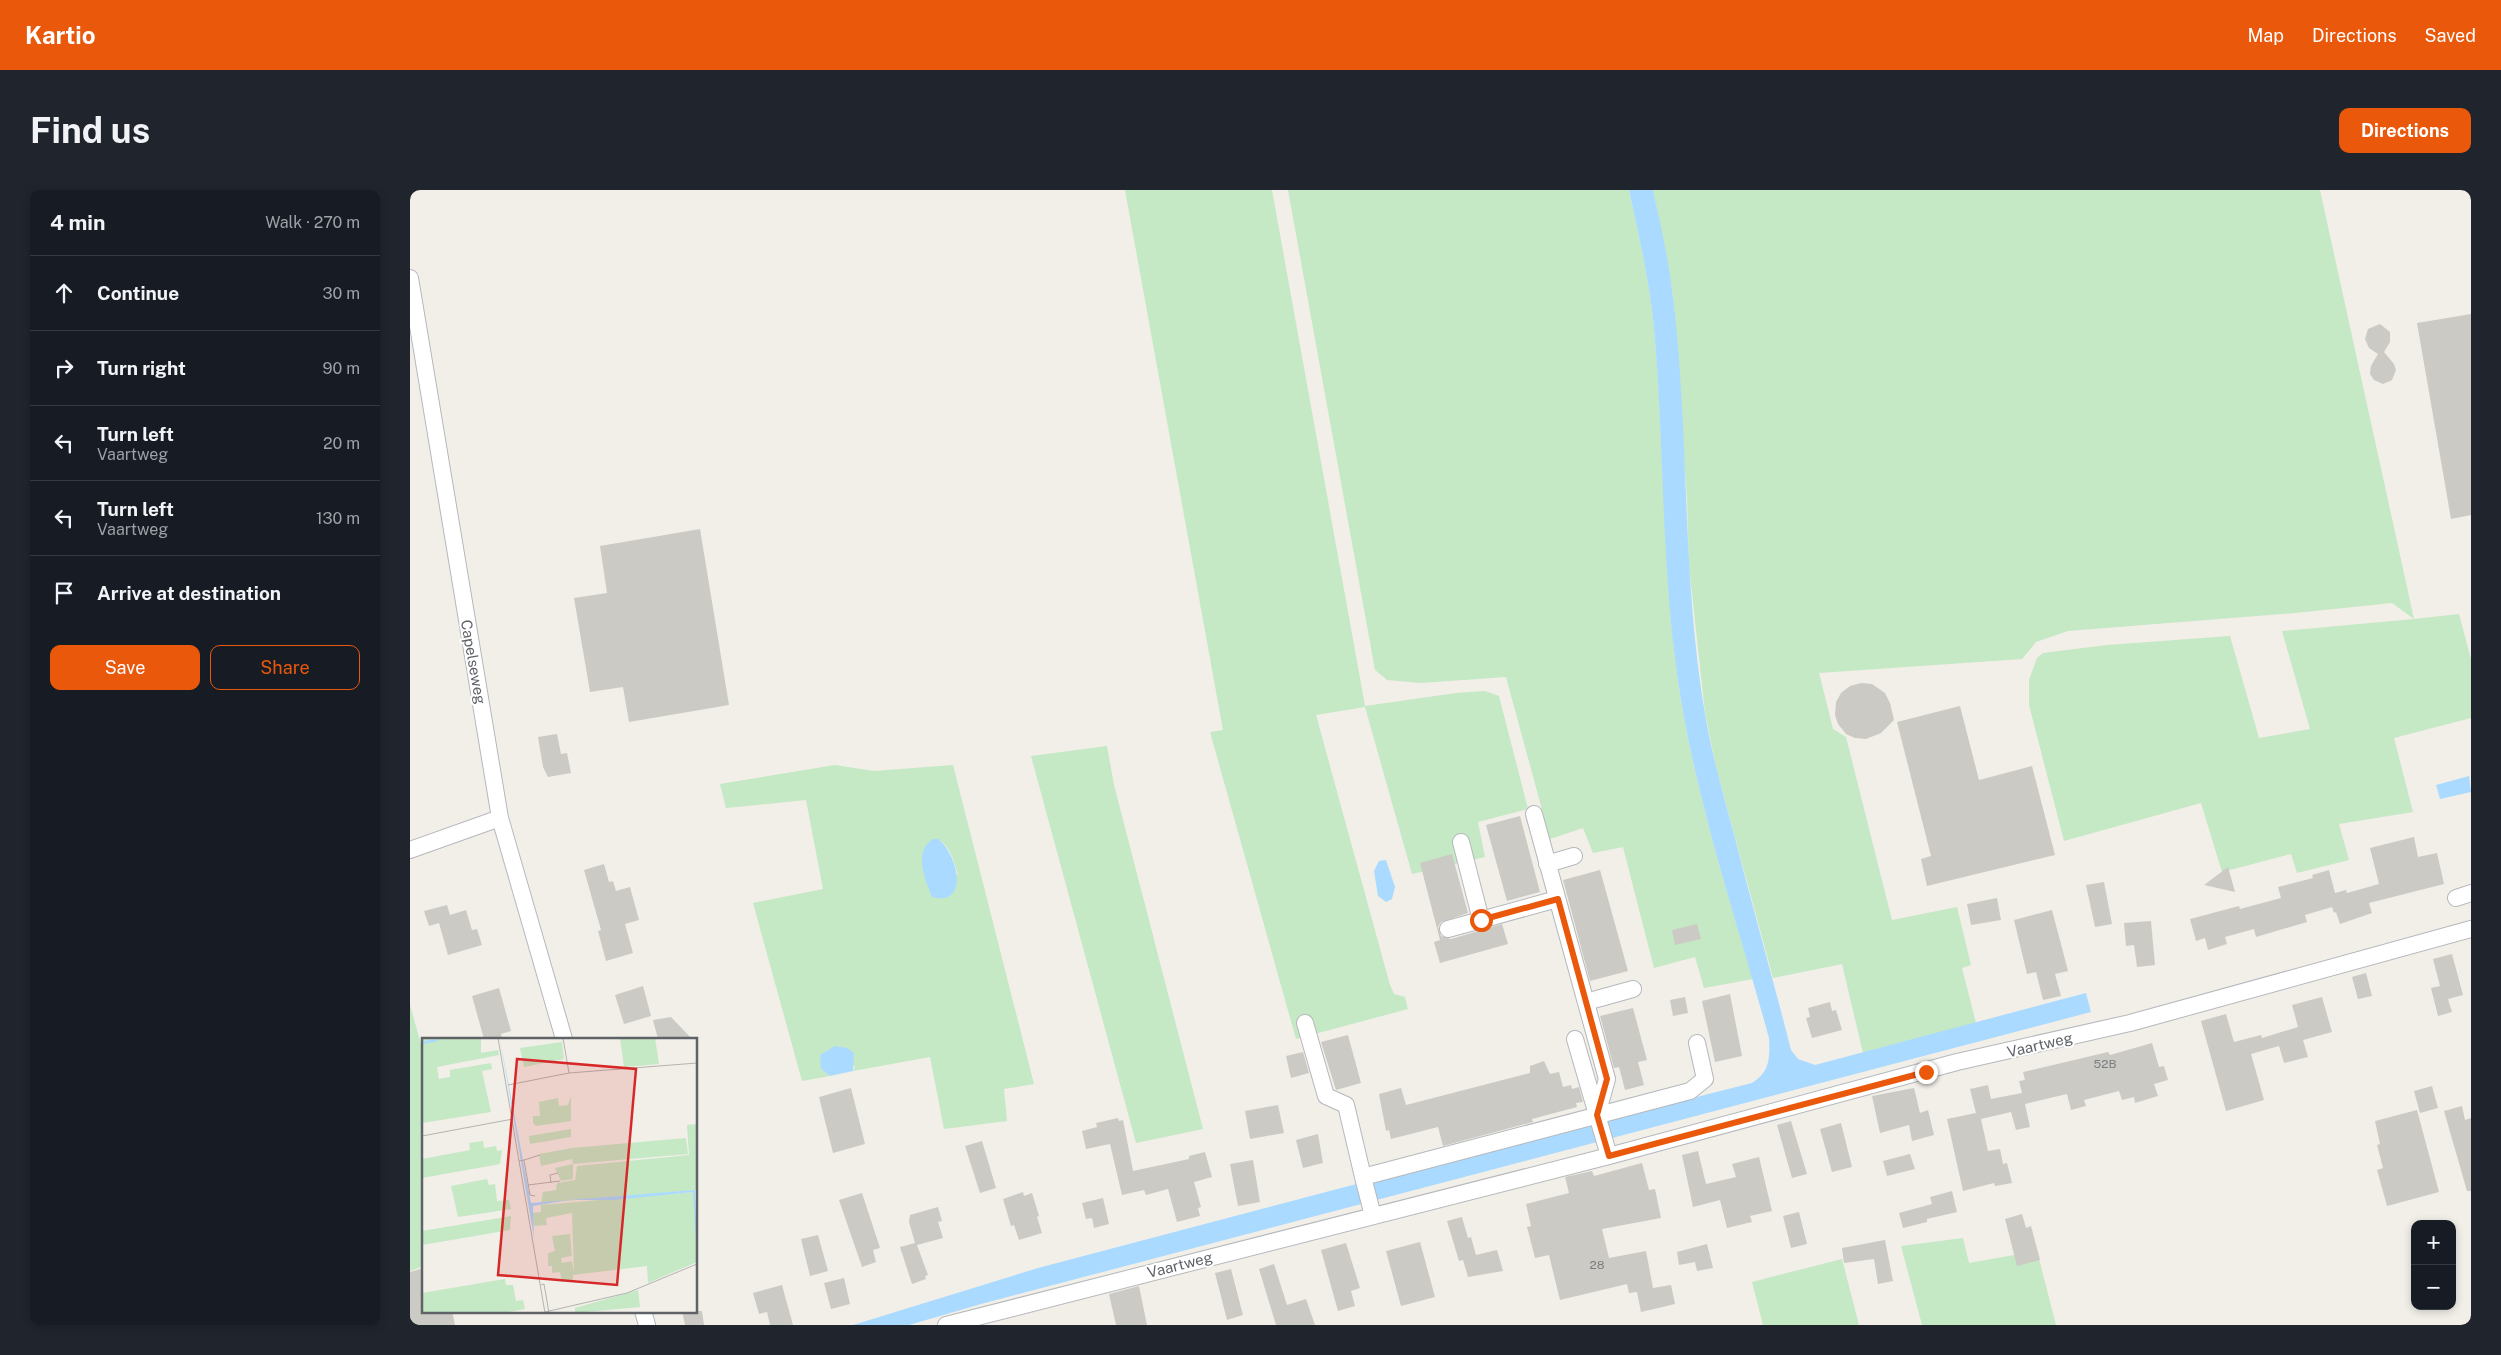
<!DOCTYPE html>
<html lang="en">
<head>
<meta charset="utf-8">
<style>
	:root { --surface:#171b24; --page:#20242c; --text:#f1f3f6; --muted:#9ea1a6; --line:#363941; --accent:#ea580c }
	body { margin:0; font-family:"Public Sans",sans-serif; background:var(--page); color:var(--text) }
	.controls { position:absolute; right:15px; bottom:15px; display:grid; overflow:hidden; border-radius:10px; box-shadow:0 2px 8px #0003 }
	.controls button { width:45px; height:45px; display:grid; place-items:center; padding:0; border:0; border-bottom:1px solid var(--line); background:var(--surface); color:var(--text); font:25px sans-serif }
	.stop { position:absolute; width:15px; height:15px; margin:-11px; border:4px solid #ea580c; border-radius:50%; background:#fff }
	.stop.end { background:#ea580c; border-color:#fff; box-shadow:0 1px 5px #0008 }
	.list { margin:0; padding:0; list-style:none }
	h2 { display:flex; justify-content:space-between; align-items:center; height:65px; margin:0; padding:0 20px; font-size:21px }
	h2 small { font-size:16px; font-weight:400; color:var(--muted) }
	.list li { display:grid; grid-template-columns:32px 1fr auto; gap:15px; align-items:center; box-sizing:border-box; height:75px; padding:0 20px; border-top:1px solid var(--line) }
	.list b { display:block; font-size:19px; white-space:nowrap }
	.list p { margin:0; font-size:16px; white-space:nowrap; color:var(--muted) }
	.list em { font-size:16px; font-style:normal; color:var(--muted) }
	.actions { display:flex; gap:10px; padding:15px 20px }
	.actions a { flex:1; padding:11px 0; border:1px solid var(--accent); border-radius:10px; text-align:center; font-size:18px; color:var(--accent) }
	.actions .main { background:var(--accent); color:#fff }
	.icon { flex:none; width:28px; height:28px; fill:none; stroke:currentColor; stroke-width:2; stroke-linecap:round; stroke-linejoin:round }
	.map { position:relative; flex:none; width:2061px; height:1135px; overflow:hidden; border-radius:10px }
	header { display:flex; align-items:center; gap:30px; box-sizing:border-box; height:70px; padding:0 25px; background:var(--accent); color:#fff }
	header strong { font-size:24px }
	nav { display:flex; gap:28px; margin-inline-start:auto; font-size:18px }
	.intro { display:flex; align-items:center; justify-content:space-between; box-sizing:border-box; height:120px; padding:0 30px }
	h1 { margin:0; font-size:35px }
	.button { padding:12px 22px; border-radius:10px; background:var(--accent); color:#fff; font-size:18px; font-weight:700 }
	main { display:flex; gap:30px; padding:0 30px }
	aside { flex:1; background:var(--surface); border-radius:10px; box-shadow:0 2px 8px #0003 }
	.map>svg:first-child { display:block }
	.green { fill:#c5e8c5; fill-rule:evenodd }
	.water { fill:#aadaff }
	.building { fill:#cccac5 }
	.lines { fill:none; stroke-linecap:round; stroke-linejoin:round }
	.minor-casing { stroke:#b5b8bc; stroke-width:18 }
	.minor { stroke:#fff; stroke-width:16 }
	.route { stroke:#ea580c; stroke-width:6 }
	.labels { text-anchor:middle; stroke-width:4; stroke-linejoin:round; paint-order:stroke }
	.number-label { font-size:12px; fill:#7a7d7f }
	.street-label { font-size:15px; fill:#5f6368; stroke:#fff }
	.inset-river { fill:none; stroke:#aadaff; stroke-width:2.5 }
	.inset-road { fill:none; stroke:#b3b3b1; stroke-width:1 }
	.view { fill:#d62828; fill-opacity:0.15; stroke:#d62828; stroke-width:2.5 }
	.inset-edge { fill:none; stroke:#5f6368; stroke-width:2.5 }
</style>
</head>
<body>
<header>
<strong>Kartio</strong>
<nav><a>Map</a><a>Directions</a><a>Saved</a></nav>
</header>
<div class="intro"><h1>Find us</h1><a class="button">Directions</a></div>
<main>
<aside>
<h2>4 min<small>Walk · 270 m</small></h2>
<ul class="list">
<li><svg class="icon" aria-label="ahead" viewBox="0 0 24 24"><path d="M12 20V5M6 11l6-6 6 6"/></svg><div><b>Continue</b></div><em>30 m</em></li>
<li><svg class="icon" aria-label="right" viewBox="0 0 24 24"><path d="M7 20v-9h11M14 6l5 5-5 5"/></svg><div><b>Turn right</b></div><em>90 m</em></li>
<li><svg class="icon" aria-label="left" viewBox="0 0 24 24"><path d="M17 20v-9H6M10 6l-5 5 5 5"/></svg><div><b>Turn left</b><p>Vaartweg</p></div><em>20 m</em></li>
<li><svg class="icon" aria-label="left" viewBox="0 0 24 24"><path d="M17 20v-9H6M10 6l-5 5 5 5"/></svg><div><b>Turn left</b><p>Vaartweg</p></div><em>130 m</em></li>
<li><svg class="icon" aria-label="arrive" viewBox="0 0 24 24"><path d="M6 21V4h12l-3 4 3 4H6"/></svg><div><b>Arrive at destination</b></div></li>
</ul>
<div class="actions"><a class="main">Save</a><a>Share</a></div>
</aside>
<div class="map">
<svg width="2061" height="1135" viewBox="0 0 2061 1135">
	<rect width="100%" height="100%" fill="#f1efe8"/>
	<path class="green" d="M715 0H862L955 516 1046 503 1075 501 1089 506 1118 619 1068 632 1075 667 1002 684 955 517 906 525 980 795 984 804 995 807 998 819 886 849 800 542 813 540Z
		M878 0H1219C1228 42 1238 84 1243 127 1254 240 1252 355 1265 468 1278 578 1312 684 1343 789L1294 798 1285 767 1244 778 1213 657 1183 663 1173 638 1140 649 1096 487 1011 493 977 490 965 480Z
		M1243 0H1910L2004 429 2049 424 2061 469V528L1984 548 2003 622 1929 634 1939 670 1887 683 1881 664 1812 682 1791 613 1654 651 1619 515V490L1627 468 1633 463 1697 455 1820 446 1849 548 1900 539 1872 441 2004 429 1982 413 1885 423 1658 441 1626 452 1612 469 1409 483 1423 539 1436 547 1482 730 1547 717 1561 775 1552 778 1566 833 1453 863 1432 774 1363 788 1306 577 1295 523 1279 376 1277 309 1262 98Z
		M697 556 704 595 793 939 726 953 621 566Z
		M425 575 464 581 543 575 624 894 594 899 597 931 534 939 520 867 443 881 445 876 411 879 420 886 392 891 343 713 413 699 396 610 316 618 310 594ZM523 649H528C541 658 544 671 548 686Z
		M0 815 14 865V1076L0 1081Z
		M1553 1048 1559 1073 1627 1061 1646 1135H1512L1491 1056Z
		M1432 1069 1449 1135H1353L1342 1092Z"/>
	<path class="water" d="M1219 0H1243C1250 33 1258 66 1262 99 1280 240 1271 384 1295 524 1302 566 1314 607 1325 648 1343 719 1363 789 1381 860L1388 869 1405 875 1676 803 1681 822 571 1114 499 1135H443L628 1078 1011 977 1342 893C1360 882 1360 868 1359 848 1325 723 1281 599 1265 469 1251 356 1254 241 1243 128 1238 85 1228 42 1219 0Z
		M2059 586 2061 602 2030 609 2026 595Z
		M523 649H528C548 664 560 717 522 707 515 690 503 661 523 649Z
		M976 670 985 697 982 709 976 712 968 706 964 681 969 671Z
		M425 856 437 858 444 863 443 881 420 886 411 879 410 865Z"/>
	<path class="building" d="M2061 124V325L2041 329 2007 133Z
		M1970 134 1980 142V152L1974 162 1984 174 1986 180 1982 190 1973 194 1964 190 1960 184 1961 176 1968 164 1959 158 1955 149 1958 139Z
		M290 339 319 515 219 532 213 497 180 502 164 408 197 403 190 356Z
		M1451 493 1462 494 1475 503 1480 513 1484 530 1471 543 1456 549 1445 548 1436 544 1428 534 1425 525 1426 512 1431 503 1440 496Z
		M1550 516 1569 590 1622 576 1645 665 1517 696 1511 669 1521 666 1487 532Z
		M147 544 151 564 157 563 161 583 138 587 133 577 128 547Z
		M1110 626 1130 702 1097 711 1076 635Z
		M2004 647 2008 667 2027 663 2034 694 1959 713 1962 723 1930 734 1926 722 1924 723 1922 717 1895 725 1897 732 1846 747 1844 739 1815 747 1817 754 1798 760 1795 748 1786 751 1780 729 1829 716 1830 719 1871 708 1868 697 1903 688 1902 685 1919 680 1925 703 1936 700 1937 703 1969 694 1960 658Z
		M1042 664 1058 723 1031 732 1028 737 1031 746 1041 749 1092 734 1098 754 1030 773 1024 752 1030 750 1010 673Z
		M194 674 199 692 203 691 206 701 220 697 229 730 215 734 223 763 196 771 188 741 191 740 174 680Z
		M1818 677 1825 702 1794 695Z
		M1190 680 1218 781 1180 791 1153 690Z
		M1694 692 1702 734 1685 737 1676 695Z
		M1587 708 1591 730 1561 735 1557 714Z
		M37 715 40 725 56 720 62 740 67 739 72 755 38 765 29 733 19 736 14 721Z
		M1642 720 1658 781 1645 784 1651 806 1633 810 1626 782 1617 784 1604 730Z
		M1741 731 1745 775 1727 777 1724 755 1716 756 1714 733Z
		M1287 734 1291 749 1265 755 1262 740Z
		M2042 764 2053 805 2038 809 2042 822 2028 826 2021 798 2030 796 2023 769Z
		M1956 783 1962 806 1948 809 1942 787Z
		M233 796 241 826 214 834 205 805Z
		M89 798 101 841 91 844 92 849H74L62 806Z
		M1320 804 1332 866 1305 872 1292 811Z
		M1275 807 1278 823 1263 826 1260 810Z
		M1912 807 1922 842 1893 850 1898 867 1874 873 1869 856 1841 864 1854 910 1816 921 1791 831 1816 824 1824 852 1851 845 1852 848 1888 837 1882 815Z
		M1420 812 1422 821 1426 820 1432 840 1402 848 1396 828 1400 827 1398 818Z
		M1223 818 1237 870 1228 872 1234 895 1215 900 1209 877 1204 878 1190 826Z
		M261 827 282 849H248L243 830Z
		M938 845 951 893 926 900 911 852Z
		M1742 853 1749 877 1754 876 1758 890 1744 894 1748 906 1725 913 1724 907 1712 910 1709 901 1674 910 1676 916 1661 920 1657 904 1615 914 1620 937 1606 940 1601 922 1571 929 1578 961 1590 959 1593 974 1597 973 1602 993 1585 996 1584 993 1553 1001 1537 929 1566 923 1560 899 1578 895 1581 909 1612 903 1609 891 1615 890 1613 882 1698 862 1700 865Z
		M893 862 899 883 881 888 876 866Z
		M1134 871 1140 884 1149 882 1153 897 1161 895 1162 899 1169 897 1173 912 1166 913 1167 917 1122 929 1123 932 1033 956 1028 937 981 949 979 940 976 941 969 904 991 898 996 915 1120 883V876Z
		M2022 896 2028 918 2010 923 2004 901Z
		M441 898 455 954 423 963 409 907Z
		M1504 898 1510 923 1518 920 1524 945 1502 951 1499 935 1470 943 1462 906Z
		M868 915 874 943 840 949 835 921Z
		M2052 916 2055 930 2061 928V1001H2057L2034 921Z
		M2007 920 2029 1002 1977 1016 1967 980 1973 978 1967 955 1970 954 1965 931Z
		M708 928 709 931 713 930 723 981 779 969V966L795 962 802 987 784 992 791 1017 788 1018 790 1026 767 1032 758 999 736 1005 734 1000 712 1005 700 954 676 959 672 941 687 937 686 933Z
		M1381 931 1397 984 1382 988 1367 935Z
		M1431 933 1442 977 1422 982 1410 939Z
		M908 944 913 973 893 978 886 950Z
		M572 951 586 998 570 1003 555 956Z
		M1288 961 1296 994 1326 987 1322 974 1349 967 1362 1021 1340 1026 1342 1032 1317 1038 1310 1010 1283 1017 1272 965Z
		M1500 964 1505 979 1477 986 1473 971Z
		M843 970 850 1012 828 1016 820 974Z
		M1232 973 1239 1000 1245 999 1251 1028 1192 1039 1199 1068 1236 1061 1243 1098 1261 1095 1265 1114 1231 1122 1227 1102 1219 1103 1217 1094 1150 1110 1139 1065 1125 1068 1117 1037 1121 1036 1116 1014 1159 1003 1155 987 1182 981 1184 986Z
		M1542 1001 1547 1022 1517 1029V1032L1493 1038 1489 1023 1522 1014 1520 1007Z
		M613 1002 614 1006 622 1003 629 1026 627 1027 632 1043 609 1050 604 1035 601 1036 593 1009Z
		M452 1003 470 1058 463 1060 466 1072 452 1077 429 1010Z
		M693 1008 699 1034 684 1038 682 1028 676 1029 672 1013Z
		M528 1017 532 1031 528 1032 533 1048 507 1055 518 1085 515 1086 516 1089 502 1094 490 1057 505 1053 499 1032 500 1025Z
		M1389 1022 1397 1054 1381 1058 1373 1026Z
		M1612 1024 1616 1038 1621 1036 1630 1070 1607 1076 1595 1029Z
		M1052 1027 1058 1048 1061 1047 1066 1065 1087 1060 1093 1081 1058 1087 1053 1070 1049 1071 1037 1031Z
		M408 1045 418 1081 400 1086 391 1049Z
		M1475 1050 1483 1091 1468 1094 1464 1069 1434 1073 1432 1058Z
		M1010 1052 1025 1107 991 1116 976 1061Z
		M936 1053 950 1098 941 1101 945 1116 928 1121 911 1060Z
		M1297 1054 1303 1078 1287 1081 1285 1072 1269 1075 1267 1062Z
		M864 1074 877 1115 896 1109 905 1135H866L849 1079Z
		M14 1078V1121H42L45 1135H0V1082Z
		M821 1079 833 1125 817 1130 805 1083Z
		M434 1088 440 1114 421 1119 414 1093Z
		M372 1095 383 1135H360L357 1122 349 1124 343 1103Z
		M729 1096 737 1135H706L699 1104Z
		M272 1121H292L294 1135H275Z"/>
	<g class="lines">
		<defs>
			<path id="minor" d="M0 88 90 628 154 849
				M1124 624 1197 889 1187 925
				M1051 652 1071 730 1147 709
				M0 660 90 628
				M1137 674 1164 666
				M2046 708 2061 703
				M1038 739 1071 730
				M1176 812 1223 799
				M895 833 916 906 936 915 953 987
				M1165 849 1199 966
				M963 1026 953 987 1280 901 1295 889 1287 853
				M233 1121 237 1135
				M536 1135 1199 966 1547 872 1720 833 2061 739"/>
		</defs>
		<use href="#minor" class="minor-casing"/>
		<use href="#minor" class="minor"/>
	</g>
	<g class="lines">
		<path class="route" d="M1071 730 1148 709 1197 889 1187 925 1199 966 1516 882"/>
	</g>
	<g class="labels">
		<g class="number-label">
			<text x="1695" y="878">52B</text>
			<text x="1187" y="1079">28</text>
		</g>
		<g class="street-label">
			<text transform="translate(63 472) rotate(80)" y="5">Capelseweg</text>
			<text transform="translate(1630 855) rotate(-13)" y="5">Vaartweg</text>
			<text transform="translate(770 1075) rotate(-14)" y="5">Vaartweg</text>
		</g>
	</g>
	<g transform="translate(12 848)">
		<rect width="275" height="275" fill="#f1efe8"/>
		<path d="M0 0H59V15L76 12 77 17 15 29 17 41 28 39V32L69 25 70 31 60 33 69 74 0 85ZM198 0H233L237 26 202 29ZM140 4 142 21 102 29 98 10ZM149 58V83L114 88 111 85V78H118L117 64 136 60 137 68 146 67ZM275 86V152L119 165 121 154 134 152 135 145 153 142 155 128 267 117 265 87ZM149 91V99L108 106 107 98ZM264 100 266 116 151 126V141L139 143 133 130 151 126 150 121 119 128 117 116 150 110ZM61 103 62 110 74 108 75 113 80 112 78 126 0 140V121L48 112 47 105ZM65 141 67 147 73 146 75 163 87 162 89 171 36 179 29 148ZM272 154 275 224 226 245 225 228 151 237V242L140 244 138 234 130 235V228H126V215L133 213 130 198 148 196 150 218 139 220 140 225 150 223 152 235 150 175 124 180 125 187 112 188 110 175 119 174V167ZM89 178 88 192 0 207V193ZM83 241 84 247H91L94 263 101 262 103 271 81 275H0V255ZM216 252 218 269 153 275V270Z" fill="#c5e8c5"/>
		<path d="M78 1 109 165 273 152 275 219 271 154 192 162H147L111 168 112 200Z" fill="#aadaff"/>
		<path class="inset-river" d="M0 5 15 2"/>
		<path class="inset-road" d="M76 0 123 275M141 0 147 35M86 47 147 35 275 25M0 98 91 81M102 122 118 117M97 123 102 122 108 157 113 158M129 145 128 137 136 135M106 147 138 143M119 247 122 246 127 275M123 274 205 255 275 226"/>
		<path class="view" d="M95 21 214 31 195 247 76 237Z"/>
		<rect width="275" height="275" class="inset-edge"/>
	</g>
</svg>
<div class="controls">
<button>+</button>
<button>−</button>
</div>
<div class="stop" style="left:1071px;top:730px"></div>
<div class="stop end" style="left:1516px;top:882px"></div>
</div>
</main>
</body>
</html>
